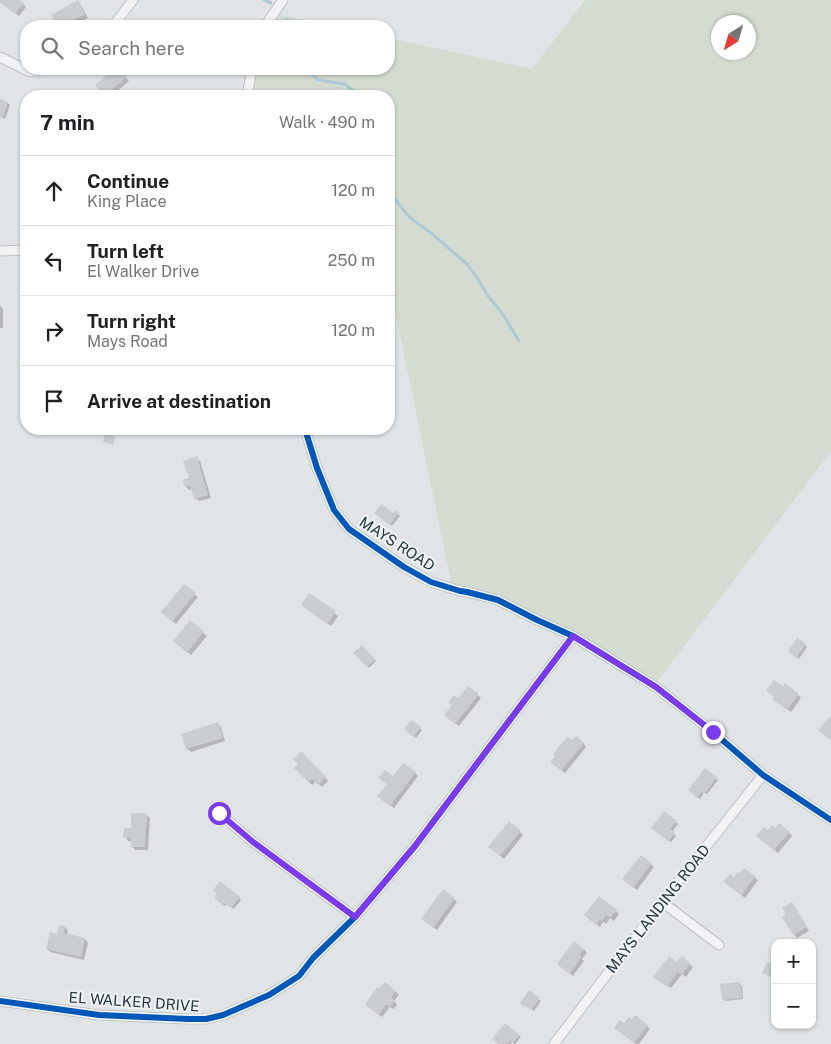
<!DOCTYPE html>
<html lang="en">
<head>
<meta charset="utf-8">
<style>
	:root { --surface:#fff; --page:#f2f2f2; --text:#202124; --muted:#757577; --line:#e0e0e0 }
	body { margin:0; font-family:"Public Sans",sans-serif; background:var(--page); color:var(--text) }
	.controls { position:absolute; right:15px; bottom:15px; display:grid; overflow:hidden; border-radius:10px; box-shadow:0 1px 4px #0004 }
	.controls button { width:45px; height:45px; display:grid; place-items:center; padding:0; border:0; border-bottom:1px solid var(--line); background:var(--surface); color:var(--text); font:25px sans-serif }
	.compass { position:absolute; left:711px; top:15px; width:45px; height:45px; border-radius:50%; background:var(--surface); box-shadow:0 1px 4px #0004; rotate:217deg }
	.stop { position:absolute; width:15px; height:15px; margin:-11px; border:4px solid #7c3aed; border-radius:50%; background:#fff }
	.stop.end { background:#7c3aed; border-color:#fff; box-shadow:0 1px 5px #0008 }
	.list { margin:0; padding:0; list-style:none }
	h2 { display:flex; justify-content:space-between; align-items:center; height:65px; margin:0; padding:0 20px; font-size:21px }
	h2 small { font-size:16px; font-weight:400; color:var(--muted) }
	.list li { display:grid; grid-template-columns:32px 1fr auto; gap:15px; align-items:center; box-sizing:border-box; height:70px; padding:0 20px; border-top:1px solid var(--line) }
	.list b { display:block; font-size:19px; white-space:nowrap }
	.list p { margin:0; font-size:16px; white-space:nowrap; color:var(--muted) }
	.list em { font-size:16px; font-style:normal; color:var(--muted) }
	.icon { flex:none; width:28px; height:28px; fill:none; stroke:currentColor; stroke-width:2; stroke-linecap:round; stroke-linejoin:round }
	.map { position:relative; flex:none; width:831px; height:1044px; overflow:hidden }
	.search { position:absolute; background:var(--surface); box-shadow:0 1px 4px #0004; left:20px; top:20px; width:375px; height:55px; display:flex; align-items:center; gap:12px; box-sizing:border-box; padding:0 18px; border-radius:20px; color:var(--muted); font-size:19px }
	.panel { position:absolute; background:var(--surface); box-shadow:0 1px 4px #0004; left:20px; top:90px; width:375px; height:345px; border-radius:20px }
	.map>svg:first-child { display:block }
	.green { fill:#d4dbd1; fill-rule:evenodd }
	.shadow { fill:#0003 }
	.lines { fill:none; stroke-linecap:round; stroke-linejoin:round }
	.stream { stroke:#aec9d3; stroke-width:3 }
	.building { fill:#c9cdcf }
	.street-casing { stroke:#bfc2c5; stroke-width:11 }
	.street { stroke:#f1f2f3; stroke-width:9 }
	.cycleway-casing { stroke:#eef3f6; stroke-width:9 }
	.cycleway { stroke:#0057b8; stroke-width:6 }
	.route { stroke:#7c3aed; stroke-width:6 }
	.labels { text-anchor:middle; stroke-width:4; stroke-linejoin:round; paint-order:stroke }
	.street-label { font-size:15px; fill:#273640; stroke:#eef3f6 }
</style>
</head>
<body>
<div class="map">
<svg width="831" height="1044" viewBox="0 0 831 1044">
	<rect width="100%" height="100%" fill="#e1e4e7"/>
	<path class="green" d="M585 0H831V451L651 690 582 645 527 612 452 587 389 282V96H243L245 69H389V38L532 69ZM718 22H748V52H718Z
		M281 15 333 26H271Z"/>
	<path class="shadow" d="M0 0H18L26 7 19 16 0 1Z
		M78 2 81 5 88 18 72 26H59L53 15Z
		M115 69H118L129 81 111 96H106L96 85Z
		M0 100 8 103 10 105 5 119 0 117Z
		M0 306 3 309V328H0Z
		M365 429H377V435H367L365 433Z
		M196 458 200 461 211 498 199 501 195 498 193 489 189 490 186 487 190 478Z
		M395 511 400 516 392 526 376 513 393 514Z
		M184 585 198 597 176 624 165 615Z
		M310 595 338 616 331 626 306 608Z
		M190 622 207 636 191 655 178 644Z
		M798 640 807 647 799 659 791 653Z
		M362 647 376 661 369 668 355 653Z
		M468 687 481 698 459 726 449 719 458 700Z
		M771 694 798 695 801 698 791 712 777 702 775 697Z
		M412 721 422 730 416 738 406 729Z
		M217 723 221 727 225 741 191 752 187 749 183 734Z
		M572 742 583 743 586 747 565 773 555 765Z
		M301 753 328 781 322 787 316 781 312 785 295 768 299 764Z
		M706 770 718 780 707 794 704 793 700 799 689 790Z
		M415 773 418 776 394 808 382 800 393 778Z
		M146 815 150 818 148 850H135L132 846V841H128L125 837Z
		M676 822 678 824 672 832 676 836 671 842 655 830Z
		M520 832 523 835 504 859 493 850Z
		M768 832 789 833 792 836 778 853 761 839Z
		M642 857 654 867 637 890 627 882Z
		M745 870 758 880 745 898 725 882 734 878Z
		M239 898 241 900 234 909 227 904 225 906 217 900Z
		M454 899 457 902 437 930 426 922Z
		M792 904 795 907 809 931 797 938 794 934 788 915Z
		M616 911 619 914 614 921 610 918 606 924 603 922 600 927 589 918Z
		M65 927 68 931 67 935 85 939 88 943 84 960 50 952 47 949Z
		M584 949 587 953 582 959 584 961 573 976 561 967Z
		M682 958 693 967 686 977 682 974 671 988 657 978 677 964Z
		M740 984 742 986 743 999 725 1001 723 999Z
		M395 991 399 995 394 1001 397 1005 394 1009 390 1007 382 1017 370 1008Z
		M529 992 541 1001 534 1011 524 1005Z
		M625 1024 647 1026 650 1029 639 1044H636L619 1031Z
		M505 1025 521 1037 515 1044 512 1042 511 1044H499Z"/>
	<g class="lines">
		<path class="stream" d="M264 0 271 3
			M287 19V26
			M306 69 318 80 345 84 360 96
			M389 190 404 211 412 219 431 233 468 265 479 281 488 296 502 313 519 341"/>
	</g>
	<path class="building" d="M0 0H20L24 3 15 14 0 2Z
		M78 0 85 14 63 26H57L51 15Z
		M113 69H120L127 77 104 96 95 85Z
		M0 99 8 102 3 118 0 117Z
		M364 429H376V434H364Z
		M105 433 116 437 113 445 103 442Z
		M197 456 208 495 194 499 190 486 185 487 182 480 189 478 183 461Z
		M382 504 393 513 395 510 399 513 389 525 374 513Z
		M184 584 196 593 172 622 161 612Z
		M309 593 336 611 327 624 301 605Z
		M190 620 204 631 187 653 173 641Z
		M797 638 806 644 796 658 788 651Z
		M362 645 375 659 367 667 353 653Z
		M774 680 783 686 785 683 799 694 787 710 772 699 774 696 766 691Z
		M468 686 479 694 455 724 444 715 452 705 448 702 454 695 458 698Z
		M831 715V741L818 730Z
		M411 720 421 727 413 737 404 729Z
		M218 722 223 738 186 749 181 734Z
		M576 736 584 743 561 771 550 762 555 756 553 754 567 737 572 740Z
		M301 751 326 777 318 785 312 779 308 782 294 768 298 764 293 759Z
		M403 763 416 772 390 806 377 796 387 784 378 778 385 770 393 776Z
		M705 768 717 777 704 794 702 792 697 798 688 790Z
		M664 811 677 821 670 829 675 833 668 841 651 828Z
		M131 813H147L145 847H131V838H123L124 828H131Z
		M509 821 521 831 500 856 488 847Z
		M779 823 790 832 774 850 756 836 764 827 768 830 772 825 775 828Z
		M641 855 652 863 633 888 622 879Z
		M744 868 755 876 742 895 723 882 730 874 734 877 738 872 740 873Z
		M220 881 240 897 231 908 225 903 223 905 214 898 217 893 213 890Z
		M443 889 455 898 433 928 421 919Z
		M599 896 617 910 610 918 606 915 602 921 600 920 596 925 584 915Z
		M792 902 807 927 793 935 782 917 786 914 782 908Z
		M59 925 65 926 64 933 85 938 81 957 46 949 50 932 57 934Z
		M574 941 584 949 579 955 582 957 569 974 557 964Z
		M669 956 677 962 682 956 690 963 682 975 678 972 667 987 653 977Z
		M767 962 775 966V979L762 973Z
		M385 982 396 991 391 998 395 1001 390 1007 386 1004 379 1015 365 1005 377 987 379 989Z
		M740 982 742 998 722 1000 720 984Z
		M529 990 540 998 531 1010 520 1003Z
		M635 1015 648 1025 634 1043 614 1028 620 1020 624 1023 629 1017 632 1019Z
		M505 1023 520 1035 512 1043 510 1041 507 1044H498L492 1039Z"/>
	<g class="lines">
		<defs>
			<path id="street" d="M113 26 133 0
				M265 26 283 0
				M0 57 30 72 43 69
				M247 96 252 69
				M0 251 26 250
				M305 429 317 468 334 510 349 529 404 567 431 582 460 591 467 592 498 600 537 620 573 636 656 687 713 732 763 775 831 820
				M219 813 253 842 355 917
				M662 902 719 945
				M0 1001 99 1015 188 1019H206L223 1015 269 995 299 976 313 958 355 917 415 846 573 636
				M554 1044 662 902 763 775"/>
		</defs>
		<use href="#street" class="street-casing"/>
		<use href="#street" class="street"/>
		<defs>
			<path id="cycleway" d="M305 429 317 468 334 510 349 529 404 567 431 582 460 591 467 592 498 600 537 620 573 636 656 687 713 732 763 775 831 820
				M0 1001 99 1015 188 1019H206L223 1015 269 995 299 976 313 958 355 917 415 846 573 636"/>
		</defs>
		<use href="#cycleway" class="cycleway-casing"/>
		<use href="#cycleway" class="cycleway"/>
	</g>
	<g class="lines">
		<path class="route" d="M219 813 253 842 355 917 415 846 573 636 656 687 713 732"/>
	</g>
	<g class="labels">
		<g class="street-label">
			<text transform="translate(397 544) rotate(33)" y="5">MAYS ROAD</text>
			<text transform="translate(658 909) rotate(-52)" y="5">MAYS LANDING ROAD</text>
			<text transform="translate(134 1002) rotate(4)" y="5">EL WALKER DRIVE</text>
		</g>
	</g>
</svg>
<div class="controls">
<button>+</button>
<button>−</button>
</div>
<svg class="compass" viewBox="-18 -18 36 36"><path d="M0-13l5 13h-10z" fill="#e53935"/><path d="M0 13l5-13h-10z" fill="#757577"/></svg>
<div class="stop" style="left:219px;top:813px"></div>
<div class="stop end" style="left:713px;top:732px"></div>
<div class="search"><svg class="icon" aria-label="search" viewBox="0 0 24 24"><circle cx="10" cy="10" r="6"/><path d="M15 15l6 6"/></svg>Search here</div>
<section class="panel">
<h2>7 min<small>Walk · 490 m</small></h2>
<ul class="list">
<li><svg class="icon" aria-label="ahead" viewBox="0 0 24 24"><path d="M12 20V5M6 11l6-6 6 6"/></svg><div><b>Continue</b><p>King Place</p></div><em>120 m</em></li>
<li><svg class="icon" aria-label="left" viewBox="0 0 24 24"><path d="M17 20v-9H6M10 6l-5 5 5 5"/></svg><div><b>Turn left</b><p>El Walker Drive</p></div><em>250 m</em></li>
<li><svg class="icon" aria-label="right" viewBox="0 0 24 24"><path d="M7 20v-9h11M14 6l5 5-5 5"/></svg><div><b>Turn right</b><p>Mays Road</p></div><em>120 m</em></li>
<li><svg class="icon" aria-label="arrive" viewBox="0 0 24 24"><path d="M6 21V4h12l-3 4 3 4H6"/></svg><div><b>Arrive at destination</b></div></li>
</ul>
</section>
</div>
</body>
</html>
